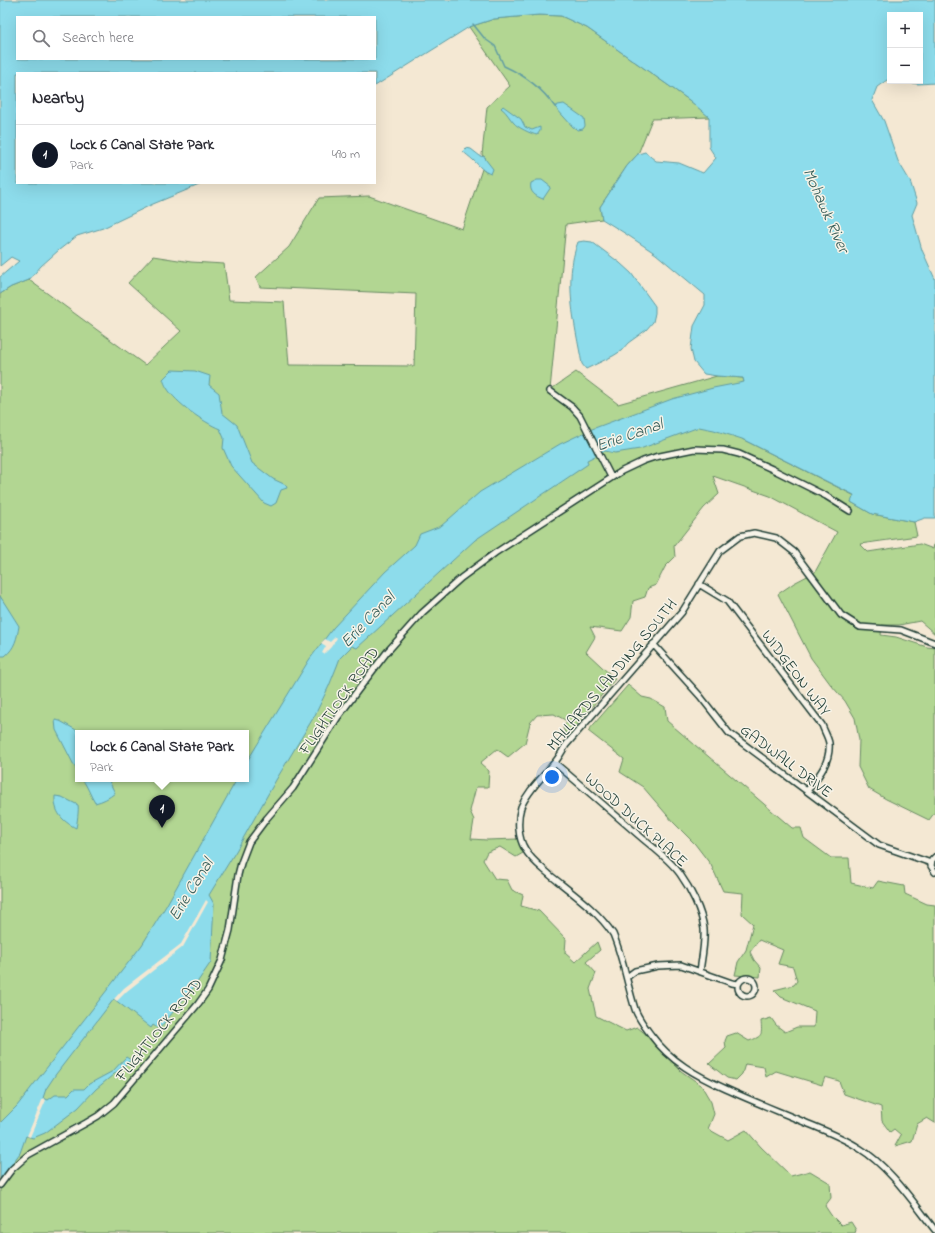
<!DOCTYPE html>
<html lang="en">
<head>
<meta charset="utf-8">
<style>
	:root { --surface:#fff; --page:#f2f2f3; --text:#2b2b33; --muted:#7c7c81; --line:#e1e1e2; --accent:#111827 }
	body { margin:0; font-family:"Indie Flower",sans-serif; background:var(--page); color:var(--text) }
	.controls { position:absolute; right:12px; top:12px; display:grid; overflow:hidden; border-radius:0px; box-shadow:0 4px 16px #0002 }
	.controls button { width:36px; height:36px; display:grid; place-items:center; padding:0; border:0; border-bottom:1px solid var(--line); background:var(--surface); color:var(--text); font:20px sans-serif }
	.you { position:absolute; left:552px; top:777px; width:14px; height:14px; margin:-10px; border:3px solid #fff; border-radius:50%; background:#1a73e8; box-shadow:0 0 0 6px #1a73e833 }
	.badge { display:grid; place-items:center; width:26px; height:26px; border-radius:50%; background:var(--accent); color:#fff; font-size:13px; font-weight:700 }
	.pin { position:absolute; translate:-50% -33px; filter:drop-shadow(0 1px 2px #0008) }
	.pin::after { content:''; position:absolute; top:21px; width:14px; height:12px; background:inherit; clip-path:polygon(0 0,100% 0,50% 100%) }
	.popup { position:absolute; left:75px; top:730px; width:174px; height:52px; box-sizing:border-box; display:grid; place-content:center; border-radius:0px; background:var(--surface); filter:drop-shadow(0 1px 3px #0005); font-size:13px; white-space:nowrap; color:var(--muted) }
	.popup b { font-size:15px; color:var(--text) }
	.popup::after { content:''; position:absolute; left:50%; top:100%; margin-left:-8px; border:8px solid transparent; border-top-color:var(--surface) }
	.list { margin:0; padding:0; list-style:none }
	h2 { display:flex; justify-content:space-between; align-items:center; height:52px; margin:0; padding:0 16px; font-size:17px }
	h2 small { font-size:13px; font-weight:400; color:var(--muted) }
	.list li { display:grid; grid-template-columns:26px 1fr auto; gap:12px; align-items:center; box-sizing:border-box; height:60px; padding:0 16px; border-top:1px solid var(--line) }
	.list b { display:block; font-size:15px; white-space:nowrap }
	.list p { margin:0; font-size:13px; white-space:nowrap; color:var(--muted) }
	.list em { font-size:13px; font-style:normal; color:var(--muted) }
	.icon { flex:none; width:22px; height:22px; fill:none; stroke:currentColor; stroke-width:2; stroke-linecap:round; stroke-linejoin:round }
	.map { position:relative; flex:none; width:935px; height:1233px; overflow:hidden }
	.search { position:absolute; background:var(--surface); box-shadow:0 4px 16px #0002; left:16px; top:16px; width:360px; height:44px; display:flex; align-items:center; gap:10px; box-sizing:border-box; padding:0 14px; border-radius:0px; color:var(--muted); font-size:15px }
	.panel { position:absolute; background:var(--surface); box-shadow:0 4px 16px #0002; left:16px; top:72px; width:360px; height:112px; border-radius:0px }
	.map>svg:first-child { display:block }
	.green { fill:#b2d692; stroke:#688a63; fill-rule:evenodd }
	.water { fill:#8ddceb; stroke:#619ca2; fill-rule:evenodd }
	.pier { fill:#f4e8d3 }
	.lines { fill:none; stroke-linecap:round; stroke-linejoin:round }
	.stream { stroke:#619ca2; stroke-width:1.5 }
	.minor-casing { stroke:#1f3d34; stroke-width:8 }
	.minor { stroke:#f7f3e8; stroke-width:5 }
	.labels { text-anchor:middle; stroke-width:3; stroke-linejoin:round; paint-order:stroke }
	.street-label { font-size:16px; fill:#1f3d34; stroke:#f7f3e8 }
	.water-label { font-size:17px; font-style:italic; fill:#355d59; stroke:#f7f3e8 }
</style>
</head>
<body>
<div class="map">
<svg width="935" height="1233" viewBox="0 0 935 1233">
	<rect width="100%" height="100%" fill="#f4e8d3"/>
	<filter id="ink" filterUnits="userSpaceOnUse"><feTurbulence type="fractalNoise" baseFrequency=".025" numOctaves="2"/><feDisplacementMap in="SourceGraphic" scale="8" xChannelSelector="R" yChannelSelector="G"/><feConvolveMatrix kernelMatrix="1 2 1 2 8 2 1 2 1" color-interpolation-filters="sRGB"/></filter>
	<g filter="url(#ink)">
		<path class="green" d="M539 15 561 16 587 28 689 100 710 117 652 119 638 154 627 166 600 207 602 219 566 224 550 390 576 372 618 404 717 376 743 378 744 382 742 439 855 496 851 502 872 514 914 522 917 536 860 544 868 552 920 544 933 549 935 540V634L920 621 899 625H882L881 635 896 637 927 647 935 648V812L929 820 886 799 869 789 858 767 859 740 855 718 845 701 831 685 811 658 778 594 794 583 815 572 837 532 770 496 713 476 719 494 704 508 674 546 675 557 665 567 656 585 648 588 645 597 633 601 631 617 622 631 590 627 595 637 586 652 615 679 567 737 563 728 567 721 554 714 537 715 530 723 525 743 508 757 497 749 480 763 489 771 488 787H476L470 811 474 820 471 839 487 840 517 839 523 853 516 857 500 847 487 852 483 860 495 879 507 880 512 890 523 895 521 906 539 911 566 939 565 953 575 962 597 942 600 950 586 962 596 973 590 989 596 1016 626 1031 637 1027 647 1035 664 1054 681 1071 701 1085 711 1102 714 1114 708 1129 728 1140 746 1130 761 1147 791 1176 810 1171 830 1183 831 1198 825 1206 831 1215 841 1225 851 1222 856 1230 855 1233H0V294L11 287 29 280 145 365 181 331 128 283 153 256 191 262 224 264 229 300 284 302 289 365 414 366 416 294 260 287 256 277 289 247 319 198 369 196 462 229 482 169 487 173 485 157 482 155 487 107 510 86 469 27 494 19ZM78 733H246V779H78Z
			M628 685 642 697 651 699 665 707 667 721 792 828H801L804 838 831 858H849L851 883 873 888 878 881 904 886 905 894 927 904 935 905V1123L927 1118 917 1124 912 1141 895 1146 901 1135 894 1129 890 1132 882 1121 881 1107 844 1094 839 1081 825 1077 822 1085 776 1071 766 1077 764 1067 745 1064 742 1074 736 1080 727 1078 709 1064 726 1048 725 1041 727 1036 736 1033 749 1041C763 1036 762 1035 761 1021L771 1018 776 1025 785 1032 797 1027H814L815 1011 781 997 774 990 794 985 797 981 793 967 778 964 783 950 759 940 750 952 754 960 761 968 760 977 735 975 738 962 746 950 753 924 742 914 743 893 723 891 711 865 695 844 673 822 643 787 620 772 624 759 588 731Z"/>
		<path class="water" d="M0 0H935V83L918 84 893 81H920V15H890V80H887L877 87 872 100 884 121 898 161 910 181 917 203 912 215 922 250 935 279V518H925L914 522 872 514 851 502 854 495 742 439 714 430 699 427 640 449 615 453 605 451 587 460 588 464 475 540 357 648 352 646 340 658 337 666 329 686 315 715 276 780 236 851 209 895 214 904 211 962 194 987 159 1029 153 1025 151 1028 114 999 56 1074 46 1089 43 1098 48 1100 55 1095H68L74 1089H84L89 1084 113 1071 126 1057 131 1060 96 1089 78 1108 45 1133 33 1138 26 1136 20 1153 0 1180V1123L17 1106 142 945 166 906 237 779H246V763L309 660 333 628 385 572 415 545 420 534 441 526 480 492 560 444 592 429 672 399 713 388 744 382 743 378 717 376 704 374 694 362 691 349 694 326 705 305V295L656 254 626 234 602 219 600 207 627 166 638 154 645 152 656 161 679 163 703 173 716 158 709 147V117L689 100 587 28 561 16 539 15 494 19 469 27 375 86V73H17V183H204L153 204 103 228 77 236 59 250 41 266 29 280 11 287 0 294V277L19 261 11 257 0 266ZM17 17H375V59H17Z
			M564 104 584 118 585 126 583 129 578 130 573 127 555 107 558 105Z
			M503 106 521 119 525 127 532 130 540 127V131L537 135C531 134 517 127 514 123 509 118 507 112 501 108Z
			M466 148 471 149 480 156 485 157 486 160 493 169 491 174C483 172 479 165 473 160 469 156 466 155 463 151Z
			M537 180H542L551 187 543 199C535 196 529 192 531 183Z
			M584 241 592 242 620 263 631 273 655 306V313L653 322 646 330 628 343 621 351 613 356 586 369 582 364C575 325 563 280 578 242Z
			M172 370 195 371 210 376 209 385 219 393 222 413 237 425 252 463 273 479 286 485 287 488 281 490 276 503 271 506 264 503 231 466 223 448 224 438 220 429C203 422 176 403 167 388 165 385 164 382 163 379Z
			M0 596 19 626C17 638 15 648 5 656H0Z
			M55 720 60 721 78 731 79 733H78V773L56 730Z
			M82 779H108L115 793C109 798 103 801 95 803 90 795 88 787 82 779Z
			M55 796 62 797 78 805C79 809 77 824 76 828 62 821 54 812 55 796Z"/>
		<path class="pier" d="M335 637H336L337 638 331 647 324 654 322 653 326 646 321 643 325 639 330 642Z
			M206 900 208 902 183 947 127 991 117 1001 114 999 124 988 181 944Z
			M43 1098 46 1100 30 1137 27 1136Z"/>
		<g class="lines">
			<path class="stream" d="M473 24 485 39 495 46 504 66C524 75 542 88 555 107"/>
			<defs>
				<path id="minor" d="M550 391 572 407 580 416 611 477
					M699 584 727 601 822 725C824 731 828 737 829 743 831 762 818 777 807 791
					M935 643 901 630 860 627 841 615 794 552 776 538 754 533 740 536 720 551 682 612 566 745C562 751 559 758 554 763 543 777 528 790 521 807 517 820 518 838 525 849 531 860 541 867 550 875 572 893 597 910 613 934 623 958 627 984 635 1009 638 1018 645 1027 651 1035 670 1061 697 1076 726 1089 752 1101 778 1111 804 1122 823 1130 842 1137 859 1148 889 1166 913 1202 935 1230
					M653 644 700 696 729 733 879 845 931 863
					M555 763C584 788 613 813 642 838 655 849 670 860 680 874 690 888 702 911 704 929 705 943 702 957 700 971
					M935 857 932 860 931 866 935 872
					M627 977 635 971 658 966 681 965 732 983 738 984
					M738 987a9 9 0 1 1 18 0a9 9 0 1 1-18 0Z
					M0 1185 12 1169 28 1155 86 1123 98 1116 114 1103 198 1004 208 990 222 960 230 930 238 875 241 863 249 842 267 818 293 788 338 717 358 690 387 652 422 613 461 578 495 553 622 471 643 461 655 457 694 449 723 450 739 454 772 469 826 496 850 511"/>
			</defs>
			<use href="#minor" class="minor-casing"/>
			<use href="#minor" class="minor"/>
		</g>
	</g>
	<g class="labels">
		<g class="street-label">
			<text transform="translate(797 672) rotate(53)" y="6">WIDGEON WAY</text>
			<text transform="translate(611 674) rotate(-50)" y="6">MALLARDS LANDING SOUTH</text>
			<text transform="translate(338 700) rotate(-55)" y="6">FLIGHTLOCK ROAD</text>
			<text transform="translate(787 760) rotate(37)" y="6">GADWALL DRIVE</text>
			<text transform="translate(637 819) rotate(42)" y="6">WOOD DUCK PLACE</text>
			<text transform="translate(158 1029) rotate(-51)" y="6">FLIGHTLOCK ROAD</text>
		</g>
		<g class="water-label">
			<text transform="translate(827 210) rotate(66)" y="6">Mohawk River</text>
			<text transform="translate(629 434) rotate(-19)" y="6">Erie Canal</text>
			<text transform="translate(367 619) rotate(-46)" y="6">Erie Canal</text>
			<text transform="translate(190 889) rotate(-58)" y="6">Erie Canal</text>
		</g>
	</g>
</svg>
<div class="controls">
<button>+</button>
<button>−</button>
</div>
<div class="you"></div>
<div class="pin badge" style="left:162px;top:828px">1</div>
<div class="popup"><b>Lock 6 Canal State Park</b>Park</div>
<div class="search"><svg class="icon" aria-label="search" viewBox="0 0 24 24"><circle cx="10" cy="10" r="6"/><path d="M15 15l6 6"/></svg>Search here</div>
<section class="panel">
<h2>Nearby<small></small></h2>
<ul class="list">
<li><span class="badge">1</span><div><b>Lock 6 Canal State Park</b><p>Park</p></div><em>490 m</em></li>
</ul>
</section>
</div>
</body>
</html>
